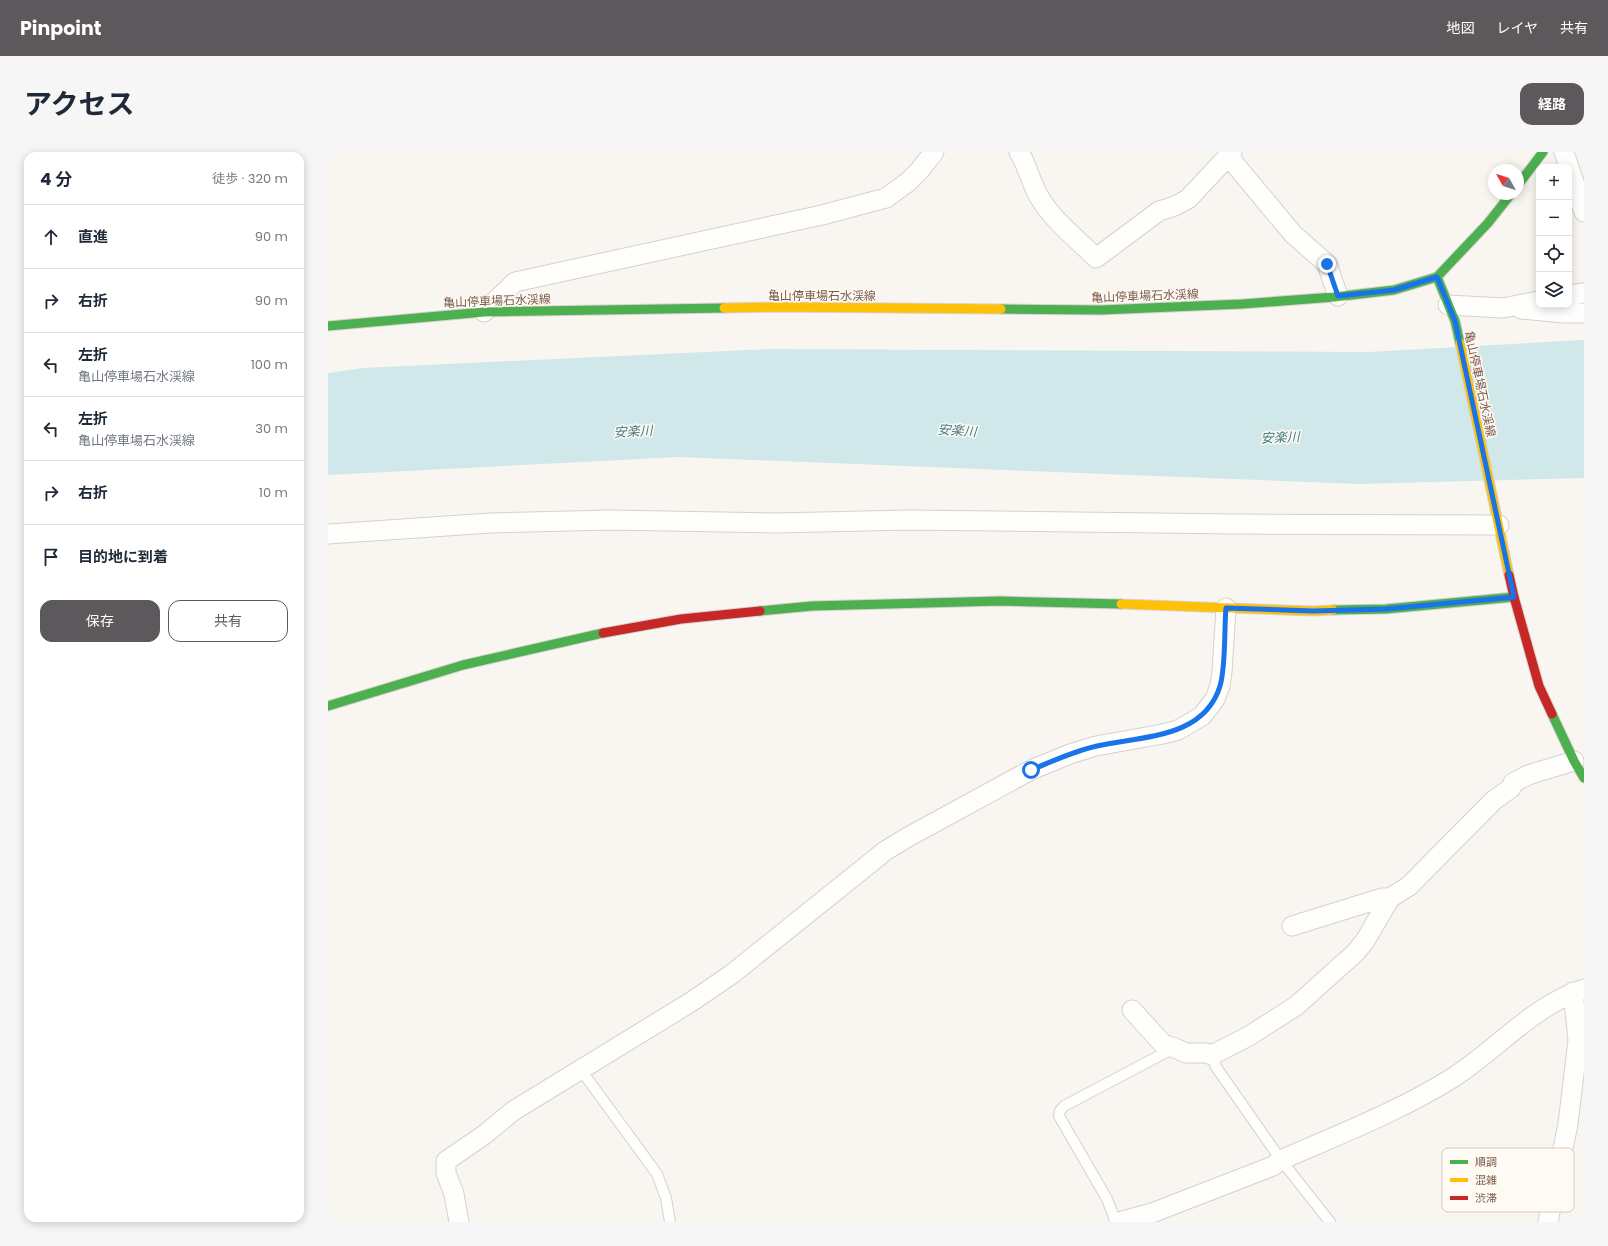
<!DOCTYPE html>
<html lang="ja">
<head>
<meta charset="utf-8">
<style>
	:root { --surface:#fff; --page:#f6f6f7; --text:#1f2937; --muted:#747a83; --line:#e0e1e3; --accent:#5c585b }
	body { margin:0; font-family:Poppins,"Noto Sans JP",sans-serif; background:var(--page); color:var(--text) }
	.controls { position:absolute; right:12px; top:12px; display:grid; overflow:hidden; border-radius:8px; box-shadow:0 2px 10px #0003 }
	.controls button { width:36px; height:36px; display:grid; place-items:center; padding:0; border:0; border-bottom:1px solid var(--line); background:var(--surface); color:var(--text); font:20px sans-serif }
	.compass { position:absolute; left:1160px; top:12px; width:36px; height:36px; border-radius:50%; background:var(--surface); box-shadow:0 2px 10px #0003; rotate:309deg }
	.stop { position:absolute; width:12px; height:12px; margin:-9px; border:3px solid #1a73e8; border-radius:50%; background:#fff }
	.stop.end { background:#1a73e8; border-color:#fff; box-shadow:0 1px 4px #0008 }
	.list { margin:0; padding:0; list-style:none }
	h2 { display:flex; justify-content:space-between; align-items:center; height:52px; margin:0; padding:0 16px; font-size:17px }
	h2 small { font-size:13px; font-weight:400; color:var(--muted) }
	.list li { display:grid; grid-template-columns:26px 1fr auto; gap:12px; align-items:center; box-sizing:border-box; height:64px; padding:0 16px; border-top:1px solid var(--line) }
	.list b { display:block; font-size:15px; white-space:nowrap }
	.list p { margin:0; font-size:13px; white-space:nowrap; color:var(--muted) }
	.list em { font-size:13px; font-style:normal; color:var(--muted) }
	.actions { display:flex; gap:8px; padding:12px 16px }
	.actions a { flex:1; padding:9px 0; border:1px solid var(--accent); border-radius:12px; text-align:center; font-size:14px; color:var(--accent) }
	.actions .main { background:var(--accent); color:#fff }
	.icon { flex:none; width:22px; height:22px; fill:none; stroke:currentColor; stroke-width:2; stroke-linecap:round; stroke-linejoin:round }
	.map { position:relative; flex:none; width:1256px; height:1070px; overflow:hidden; border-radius:12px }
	header { display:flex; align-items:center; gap:24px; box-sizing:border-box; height:56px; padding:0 20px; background:var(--accent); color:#fff }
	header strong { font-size:19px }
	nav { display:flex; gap:22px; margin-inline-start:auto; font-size:14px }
	.intro { display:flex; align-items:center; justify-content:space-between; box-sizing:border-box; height:96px; padding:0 24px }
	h1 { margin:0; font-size:28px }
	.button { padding:10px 18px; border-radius:12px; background:var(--accent); color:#fff; font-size:14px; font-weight:700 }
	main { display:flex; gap:24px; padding:0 24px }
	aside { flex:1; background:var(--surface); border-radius:12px; box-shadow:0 2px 10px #0003 }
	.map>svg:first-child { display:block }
	.water { fill:#d0e8ea }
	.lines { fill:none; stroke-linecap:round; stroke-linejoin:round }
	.lane-casing { stroke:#d7d1cb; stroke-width:12 }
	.street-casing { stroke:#d7d1cb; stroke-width:21 }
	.fast-casing { stroke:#d9d2cb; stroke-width:11 }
	.slow-casing { stroke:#d9d2cb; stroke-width:11 }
	.jam-casing { stroke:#d9d2cb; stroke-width:11 }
	.lane { stroke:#fefefd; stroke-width:10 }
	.street { stroke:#fefefd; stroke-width:19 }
	.fast { stroke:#4caf50; stroke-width:9 }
	.slow { stroke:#ffc107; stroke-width:9 }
	.jam { stroke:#c62828; stroke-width:9 }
	.route { stroke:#1a73e8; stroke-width:5 }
	.labels { text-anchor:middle; stroke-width:3; stroke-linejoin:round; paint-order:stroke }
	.street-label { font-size:12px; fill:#7a5c4d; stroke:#fffaf3 }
	.water-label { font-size:13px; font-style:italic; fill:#437c86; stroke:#fffaf3 }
	.key { fill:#fffaf3; stroke:#d7cbc1; stroke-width:1 }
	.key-label { font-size:11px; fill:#7a5c4d }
</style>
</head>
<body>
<header>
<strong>Pinpoint</strong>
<nav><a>地図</a><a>レイヤ</a><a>共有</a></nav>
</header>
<div class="intro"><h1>アクセス</h1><a class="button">経路</a></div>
<main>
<aside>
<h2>4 分<small>徒歩 · 320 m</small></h2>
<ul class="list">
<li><svg class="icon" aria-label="ahead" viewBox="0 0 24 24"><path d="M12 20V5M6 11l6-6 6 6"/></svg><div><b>直進</b></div><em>90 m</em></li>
<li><svg class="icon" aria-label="right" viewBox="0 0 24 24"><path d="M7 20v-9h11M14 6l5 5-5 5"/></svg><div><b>右折</b></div><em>90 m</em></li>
<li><svg class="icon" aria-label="left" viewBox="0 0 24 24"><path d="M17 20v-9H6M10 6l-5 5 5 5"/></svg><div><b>左折</b><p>亀山停車場石水渓線</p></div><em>100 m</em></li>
<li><svg class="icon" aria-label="left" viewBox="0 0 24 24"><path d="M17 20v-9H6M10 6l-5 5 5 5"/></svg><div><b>左折</b><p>亀山停車場石水渓線</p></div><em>30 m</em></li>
<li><svg class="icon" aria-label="right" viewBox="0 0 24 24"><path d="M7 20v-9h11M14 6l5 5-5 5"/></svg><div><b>右折</b></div><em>10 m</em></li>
<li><svg class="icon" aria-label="arrive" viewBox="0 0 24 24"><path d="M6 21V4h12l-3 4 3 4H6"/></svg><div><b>目的地に到着</b></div></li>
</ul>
<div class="actions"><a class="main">保存</a><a>共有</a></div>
</aside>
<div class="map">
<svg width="1256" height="1070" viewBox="0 0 1256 1070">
	<rect width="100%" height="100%" fill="#f9f5f0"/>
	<path class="water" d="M1256 188V326L1031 332 351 305 0 323V221L35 216 439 197 1041 200Z"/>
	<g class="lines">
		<defs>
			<path id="lane" d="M884 903 888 915 953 1008 1002 1070
				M253 918 329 1022 338 1046 342 1070
				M788 1070 779 1047 731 964 732 959 736 954 846 896"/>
			<path id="street" d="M691 0C700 14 703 33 713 48 727 70 750 88 768 106L831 59 847 54 860 47 904 0
				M1236 0 1256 60
				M900 4 965 82 999 112 1010 144
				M1241 143 1256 141
				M1120 153 1175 156 1211 149
				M1193 157 1236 161H1256
				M156 160 187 130 494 63 558 46 580 30 591 19 606 0
				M0 382 163 371 282 368 448 371 580 368 907 372 1171 373
				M964 774 1054 746H1062
				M804 858 834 891 840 894 847 896 858 901H878L884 903 921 884 968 854 1027 801 1037 789 1062 746 1081 734 1165 649 1183 636 1185 631 1200 623 1246 609
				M131 1070 126 1042 118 1021V1009L156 983 185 959 363 850 404 822 541 712 557 699 580 685 703 618 742 602 768 594 835 582 850 578 874 564 887 547 892 534 894 520 898 456
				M791 1070 824 1061 945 1014 953 1008C1012 982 1072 959 1126 925 1168 898 1207 852 1256 837
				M1220 1070 1240 972 1250 888 1245 840"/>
			<path id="fast" d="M1190 33 1215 0
				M1109 125 1160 71 1183 42
				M673 157 773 158 914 152 1006 145 1066 138 1109 125 1127 169 1132 191
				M0 174 156 160 396 156
				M1005 458 1058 457 1186 445
				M432 459 484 454 672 449 793 452
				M0 554 135 513 275 481
				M1224 562 1246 609 1256 626"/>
			<path id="slow" d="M396 156 453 155 673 157
				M1132 191 1181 423
				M793 452 985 459 1005 458"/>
			<path id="jam" d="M1181 423 1186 445 1211 534 1224 562
				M275 481 353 467 432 459"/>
		</defs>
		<use href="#lane" class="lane-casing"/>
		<use href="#street" class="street-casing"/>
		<use href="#fast" class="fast-casing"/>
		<use href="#slow" class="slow-casing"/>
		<use href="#jam" class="jam-casing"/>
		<use href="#lane" class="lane"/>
		<use href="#street" class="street"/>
		<use href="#fast" class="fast"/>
		<use href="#slow" class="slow"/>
		<use href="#jam" class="jam"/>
	</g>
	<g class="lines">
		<path class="route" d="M703 618C725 609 746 599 769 594 813 584 876 587 892 534 898 514 896 478 898 456L985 459 1058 457 1186 445 1127 169 1109 125 1066 138 1010 144 999 112"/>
	</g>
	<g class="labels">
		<g class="street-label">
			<text x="494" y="148">亀山停車場石水渓線</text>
			<text transform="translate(817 144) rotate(-2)" y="4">亀山停車場石水渓線</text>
			<text transform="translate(169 149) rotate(-2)" y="4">亀山停車場石水渓線</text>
			<text transform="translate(1152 232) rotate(78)" y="4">亀山停車場石水渓線</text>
		</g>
		<g class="water-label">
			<text transform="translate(629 278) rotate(4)" y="5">安楽川</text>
			<text transform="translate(305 279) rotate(-3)" y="5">安楽川</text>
			<text transform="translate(952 285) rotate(-2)" y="5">安楽川</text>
		</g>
	</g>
	<rect x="1114" y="996" width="132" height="64" rx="6" class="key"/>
	<rect x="1122" y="1008" width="18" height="4" fill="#4caf50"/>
	<rect x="1122" y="1026" width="18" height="4" fill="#ffc107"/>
	<rect x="1122" y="1044" width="18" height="4" fill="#c62828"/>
	<g class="key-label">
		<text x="1147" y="1014">順調</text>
		<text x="1147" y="1032">混雑</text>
		<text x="1147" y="1050">渋滞</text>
	</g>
</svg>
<div class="controls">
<button>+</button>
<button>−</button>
<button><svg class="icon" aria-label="locate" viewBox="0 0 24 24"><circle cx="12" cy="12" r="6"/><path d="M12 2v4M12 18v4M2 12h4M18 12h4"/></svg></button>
<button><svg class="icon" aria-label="layers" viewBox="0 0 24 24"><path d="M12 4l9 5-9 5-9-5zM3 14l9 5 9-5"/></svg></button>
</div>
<svg class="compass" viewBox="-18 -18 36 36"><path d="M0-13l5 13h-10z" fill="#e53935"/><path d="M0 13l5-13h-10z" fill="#747a83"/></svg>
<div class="stop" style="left:703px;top:618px"></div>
<div class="stop end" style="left:999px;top:112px"></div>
</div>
</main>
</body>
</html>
